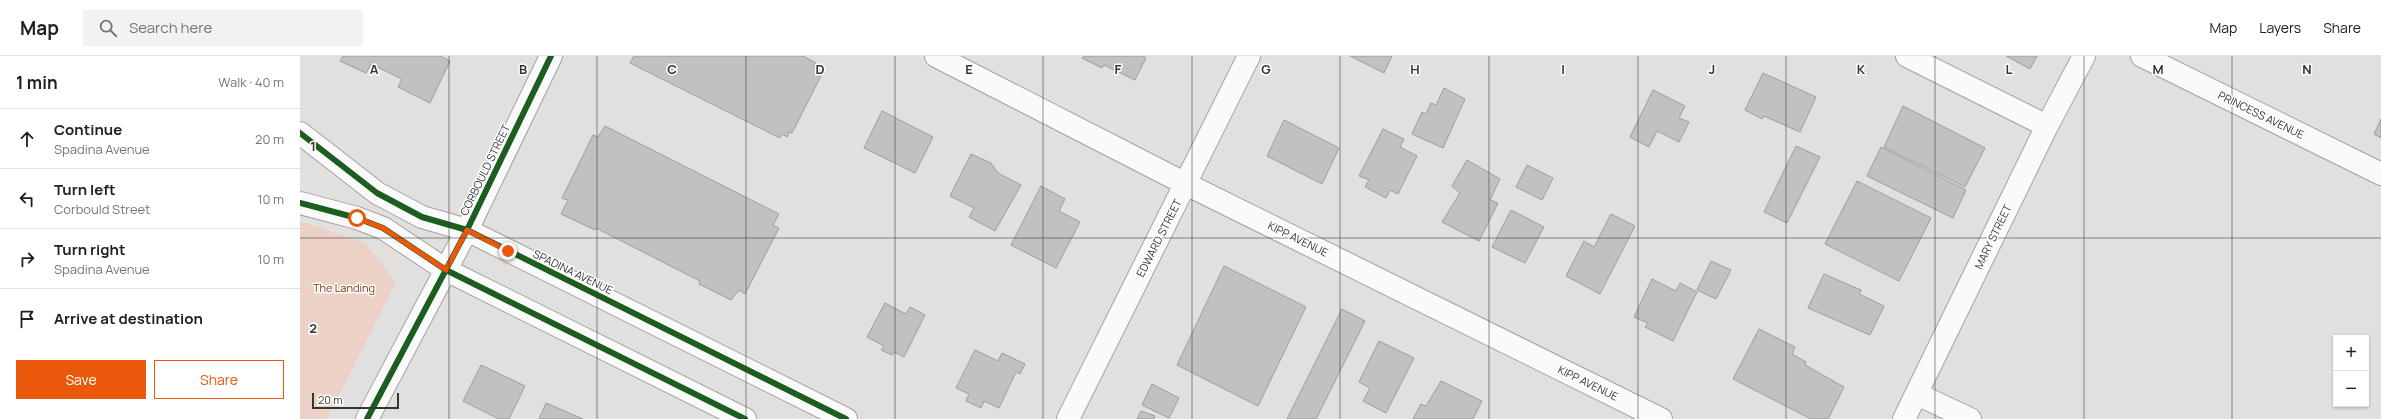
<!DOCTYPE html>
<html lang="en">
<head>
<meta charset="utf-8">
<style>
	:root { --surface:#fff; --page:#f2f2f2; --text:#202124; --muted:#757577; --line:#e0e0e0; --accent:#ea580c }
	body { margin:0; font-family:Manrope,sans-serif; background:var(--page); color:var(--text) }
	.controls { position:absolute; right:12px; bottom:12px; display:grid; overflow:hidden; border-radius:0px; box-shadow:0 1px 3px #0004 }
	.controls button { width:36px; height:36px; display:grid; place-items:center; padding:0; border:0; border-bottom:1px solid var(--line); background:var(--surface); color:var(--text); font:20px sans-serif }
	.scale { position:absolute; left:12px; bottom:10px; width:87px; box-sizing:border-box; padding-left:4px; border:2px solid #363534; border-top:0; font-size:11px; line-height:14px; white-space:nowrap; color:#363534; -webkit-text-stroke:3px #fff; paint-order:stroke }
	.stop { position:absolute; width:12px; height:12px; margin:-9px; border:3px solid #ea580c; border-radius:50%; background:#fff }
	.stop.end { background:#ea580c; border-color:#fff; box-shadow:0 1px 4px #0008 }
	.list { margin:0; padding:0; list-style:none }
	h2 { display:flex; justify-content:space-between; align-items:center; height:52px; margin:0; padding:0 16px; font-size:17px }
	h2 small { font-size:13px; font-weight:400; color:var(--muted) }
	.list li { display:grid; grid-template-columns:26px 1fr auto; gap:12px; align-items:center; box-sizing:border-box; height:60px; padding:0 16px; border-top:1px solid var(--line) }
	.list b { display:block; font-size:15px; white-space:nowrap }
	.list p { margin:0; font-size:13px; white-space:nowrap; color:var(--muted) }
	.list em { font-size:13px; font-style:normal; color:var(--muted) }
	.actions { display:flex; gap:8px; padding:12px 16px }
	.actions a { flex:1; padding:9px 0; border:1px solid var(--accent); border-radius:0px; text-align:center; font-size:14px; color:var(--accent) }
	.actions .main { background:var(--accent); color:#fff }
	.icon { flex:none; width:22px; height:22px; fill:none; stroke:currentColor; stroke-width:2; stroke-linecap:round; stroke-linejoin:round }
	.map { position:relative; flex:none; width:2081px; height:363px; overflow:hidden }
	header { display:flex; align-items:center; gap:24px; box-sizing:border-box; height:56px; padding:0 20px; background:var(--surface); border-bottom:1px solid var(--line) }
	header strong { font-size:19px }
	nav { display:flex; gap:22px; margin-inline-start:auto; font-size:14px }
	.search { width:280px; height:36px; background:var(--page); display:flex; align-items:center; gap:10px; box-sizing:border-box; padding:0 14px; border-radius:0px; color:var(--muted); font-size:15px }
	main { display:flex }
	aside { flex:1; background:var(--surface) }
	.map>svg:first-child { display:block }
	.green { fill:#ecd1c7 }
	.building { fill:#c2c1bf; stroke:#9e9d9c }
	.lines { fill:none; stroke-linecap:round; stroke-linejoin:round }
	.street-casing { stroke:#a3a2a0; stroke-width:24 }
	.secondary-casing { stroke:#a3a2a0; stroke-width:24 }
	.street { stroke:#fafafa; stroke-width:22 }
	.secondary { stroke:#fafafa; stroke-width:22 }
	.cycleway-casing { stroke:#fff; stroke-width:8 }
	.cycleway { stroke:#1b5e20; stroke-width:6 }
	.route { stroke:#ea580c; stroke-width:5 }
	.grid { fill:none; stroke:#363534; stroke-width:1; stroke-opacity:0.55 }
	.labels { text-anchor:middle; stroke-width:3; stroke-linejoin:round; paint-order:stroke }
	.street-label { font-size:11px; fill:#363534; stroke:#fff }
	.park-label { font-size:11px; fill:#822f0d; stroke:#fff }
	.grid-label { font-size:13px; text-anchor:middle; font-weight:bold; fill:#363534; stroke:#fff; stroke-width:3; stroke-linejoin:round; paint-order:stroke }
</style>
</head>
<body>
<header>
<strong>Map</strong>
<div class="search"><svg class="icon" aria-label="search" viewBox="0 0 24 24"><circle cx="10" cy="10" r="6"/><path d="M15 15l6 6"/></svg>Search here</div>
<nav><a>Map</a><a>Layers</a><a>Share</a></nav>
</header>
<main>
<aside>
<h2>1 min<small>Walk · 40 m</small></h2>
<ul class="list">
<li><svg class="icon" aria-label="ahead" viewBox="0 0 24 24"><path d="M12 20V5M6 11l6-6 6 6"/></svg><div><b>Continue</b><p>Spadina Avenue</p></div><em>20 m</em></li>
<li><svg class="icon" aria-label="left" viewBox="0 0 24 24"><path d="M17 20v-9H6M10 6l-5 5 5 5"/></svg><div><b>Turn left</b><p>Corbould Street</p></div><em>10 m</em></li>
<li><svg class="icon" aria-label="right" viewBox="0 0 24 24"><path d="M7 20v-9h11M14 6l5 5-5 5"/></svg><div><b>Turn right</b><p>Spadina Avenue</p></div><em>10 m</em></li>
<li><svg class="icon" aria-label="arrive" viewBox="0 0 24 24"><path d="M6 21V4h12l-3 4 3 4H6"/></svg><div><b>Arrive at destination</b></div></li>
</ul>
<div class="actions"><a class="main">Save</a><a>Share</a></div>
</aside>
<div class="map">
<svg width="2081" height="363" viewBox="0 0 2081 363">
	<rect width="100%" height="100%" fill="#e1e0de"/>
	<path class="green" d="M0 165 65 187 96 226 27 363H0Z"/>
	<path class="building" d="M43 0H140L150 5 130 47 98 31 102 23 71 8 66 17 40 5Z
		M334 0H503L516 7 514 10 520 14 518 18 521 20 492 77 489 76 487 81 482 78 480 82 330 7Z
		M784 0H843L846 2 835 24 804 9 802 12 782 2Z
		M1050 0H1092L1084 17Z
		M1706 0H1737L1730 13Z
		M1463 17 1516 41 1500 76 1464 60 1462 63 1445 54Z
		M1144 32 1165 43 1143 92 1112 78 1122 56 1126 58 1131 47 1136 49Z
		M1353 34 1385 50 1379 62 1389 66 1379 86 1357 75 1349 91 1330 81Z
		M1603 50 1685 92 1665 131 1584 91Z
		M582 55 633 81 615 117 564 92Z
		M2081 63V82L2074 78Z
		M984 64 1039 92 1022 128 967 100Z
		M305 70 479 158 473 169 479 172 445 238 439 234 431 244 399 228 400 225 296 172 295 174 261 158 268 144 262 142 293 79 298 81Z
		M1083 73 1104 83 1100 91 1117 100 1098 138 1090 134 1086 142 1065 131 1069 124 1059 120Z
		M1496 90 1520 101 1487 167 1464 156Z
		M1581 91 1666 134 1653 162 1567 120Z
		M671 98 691 107 698 117 721 129 695 175 669 161 674 152 650 140Z
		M1167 104 1200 123 1190 144 1198 147 1179 185 1142 166 1160 137 1152 130Z
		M1227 109 1253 122 1242 144 1216 131Z
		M1557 125 1631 162 1599 225 1525 188Z
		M741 130 765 143 759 155 780 166 756 212 711 189Z
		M1211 154 1244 171 1225 207 1192 191Z
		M1311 158 1335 170 1300 238 1266 220 1284 185 1294 191Z
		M1411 205 1431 214 1416 243 1397 234Z
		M924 210 1006 251 958 350 877 309Z
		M1524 218 1561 234 1559 238 1584 250 1570 279 1508 252Z
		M1352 223 1376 235 1380 227 1397 236 1373 285 1345 271 1348 267 1334 261Z
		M585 247 606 258 610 251 625 259 604 301 594 296 592 299 581 294 584 290 567 281Z
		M1042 253 1065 265 1016 363H987Z
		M1459 273 1495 291 1492 298 1506 306 1505 309 1544 331 1528 363H1511L1433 323Z
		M1079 285 1114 302 1086 357 1063 345 1070 332 1059 326Z
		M675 294 698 305 702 297 725 308 720 318 716 316 699 352 684 345 681 352 666 345 669 338 656 332Z
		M181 309 225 330 209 363H199L163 345Z
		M1141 325 1182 345 1173 363H1113L1121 348 1126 350Z
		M852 328 879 342 869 362 842 349Z
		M246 347 283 363H239Z
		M841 355 855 360 854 363H837Z"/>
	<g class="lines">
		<defs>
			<path id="street" d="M636 0 886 128 1361 363
				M1607 0 1747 70
				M1842 0 2081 118
				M0 77 77 137 122 161 167 174
				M0 147 57 162 83 172 146 214
				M1617 338 1670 363
				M67 363 167 174 251 0
				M768 363 949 0
				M1604 363 1747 70 1784 0"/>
			<path id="secondary" d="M167 174 546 363
				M146 214 445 363"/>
		</defs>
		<use href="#street" class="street-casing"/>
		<use href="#secondary" class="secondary-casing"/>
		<use href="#street" class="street"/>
		<use href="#secondary" class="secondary"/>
		<defs>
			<path id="cycleway" d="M0 77 77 137 122 161 167 174 546 363
				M0 147 57 162 83 172 146 214 445 363
				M67 363 167 174 251 0"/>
		</defs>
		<use href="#cycleway" class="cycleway-casing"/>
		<use href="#cycleway" class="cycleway"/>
	</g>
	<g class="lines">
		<path class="route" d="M57 162 83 172 146 214 167 174 208 195"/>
	</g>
	<path class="grid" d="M149 0V363M297 0V363M446 0V363M595 0V363M743 0V363M892 0V363M1040 0V363M1189 0V363M1338 0V363M1486 0V363M1635 0V363M1784 0V363M1932 0V363M0 182H2081"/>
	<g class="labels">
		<g class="street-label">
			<text transform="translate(1961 59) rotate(26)" y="4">PRINCESS AVENUE</text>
			<text transform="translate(185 114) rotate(-64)" y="4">CORBOULD STREET</text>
			<text transform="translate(1693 181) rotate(-64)" y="4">MARY STREET</text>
			<text transform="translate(859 182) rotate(-63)" y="4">EDWARD STREET</text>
			<text transform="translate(998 183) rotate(26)" y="4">KIPP AVENUE</text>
			<text transform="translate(273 216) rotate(26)" y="4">SPADINA AVENUE</text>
			<text transform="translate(1288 327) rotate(26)" y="4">KIPP AVENUE</text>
		</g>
		<g class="park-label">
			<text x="44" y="236">The Landing</text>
		</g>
	</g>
	<g class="grid-label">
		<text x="74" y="18">A</text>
		<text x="223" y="18">B</text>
		<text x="372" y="18">C</text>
		<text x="520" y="18">D</text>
		<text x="669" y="18">E</text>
		<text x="818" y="18">F</text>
		<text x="966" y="18">G</text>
		<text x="1115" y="18">H</text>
		<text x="1263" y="18">I</text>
		<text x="1412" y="18">J</text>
		<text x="1561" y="18">K</text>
		<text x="1709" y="18">L</text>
		<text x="1858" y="18">M</text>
		<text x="2007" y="18">N</text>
		<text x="13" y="95">1</text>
		<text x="13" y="277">2</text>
	</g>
</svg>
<div class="controls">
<button>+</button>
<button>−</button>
</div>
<div class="scale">20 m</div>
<div class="stop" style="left:57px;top:162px"></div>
<div class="stop end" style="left:208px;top:195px"></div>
</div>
</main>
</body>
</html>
